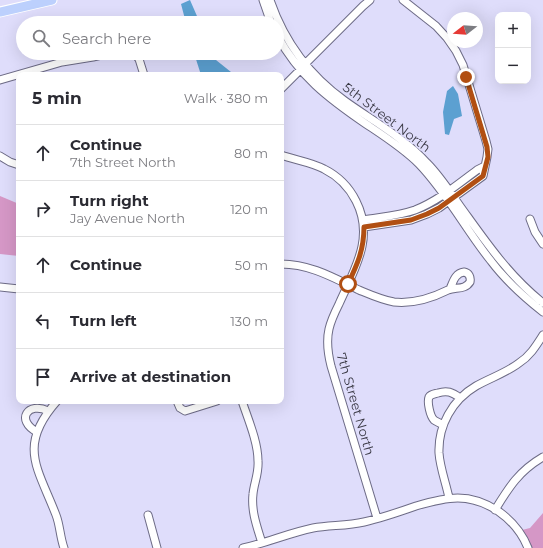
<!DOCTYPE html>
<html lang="en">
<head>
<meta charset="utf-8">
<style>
	:root { --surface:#fff; --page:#f7f7f7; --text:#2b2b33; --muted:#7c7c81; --line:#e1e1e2 }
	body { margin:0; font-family:Montserrat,sans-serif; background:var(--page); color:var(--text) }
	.controls { position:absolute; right:12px; top:12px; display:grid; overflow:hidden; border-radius:8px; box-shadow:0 4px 16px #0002 }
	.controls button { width:36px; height:36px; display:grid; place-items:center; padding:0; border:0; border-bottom:1px solid var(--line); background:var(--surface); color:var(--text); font:20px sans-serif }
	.compass { position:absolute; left:447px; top:12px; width:36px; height:36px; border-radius:50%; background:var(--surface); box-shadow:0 4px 16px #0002; rotate:253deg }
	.stop { position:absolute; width:12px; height:12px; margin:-9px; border:3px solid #b14f12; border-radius:50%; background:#fff }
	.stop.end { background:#b14f12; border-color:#fff; box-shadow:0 1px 4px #0008 }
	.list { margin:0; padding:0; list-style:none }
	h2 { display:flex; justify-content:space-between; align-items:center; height:52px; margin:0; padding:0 16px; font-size:17px }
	h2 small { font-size:13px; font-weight:400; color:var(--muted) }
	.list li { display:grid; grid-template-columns:26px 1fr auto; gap:12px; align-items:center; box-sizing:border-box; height:56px; padding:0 16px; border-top:1px solid var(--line) }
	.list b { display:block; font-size:15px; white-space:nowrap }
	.list p { margin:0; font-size:13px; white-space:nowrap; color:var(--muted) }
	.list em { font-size:13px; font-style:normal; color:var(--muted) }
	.icon { flex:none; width:22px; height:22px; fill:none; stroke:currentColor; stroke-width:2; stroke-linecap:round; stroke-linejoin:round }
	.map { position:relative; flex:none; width:543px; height:548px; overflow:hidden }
	.search { position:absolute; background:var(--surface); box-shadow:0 4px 16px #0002; left:16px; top:16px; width:268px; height:44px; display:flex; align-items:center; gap:10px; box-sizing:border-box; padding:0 14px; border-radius:22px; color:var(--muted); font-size:15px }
	.panel { position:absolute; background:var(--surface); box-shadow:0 4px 16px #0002; left:16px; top:72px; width:268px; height:332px; border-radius:8px }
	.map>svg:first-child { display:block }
	.green { fill:#d597c6 }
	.water { fill:#5ca0d1 }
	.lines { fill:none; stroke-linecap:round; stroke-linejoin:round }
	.minor-casing { stroke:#6d6b86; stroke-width:9 }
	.major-casing { stroke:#fff; stroke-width:11 }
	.minor { stroke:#fff; stroke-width:7 }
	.major { stroke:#bcd0fd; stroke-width:9 }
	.route { stroke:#b14f12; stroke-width:5 }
	.labels { text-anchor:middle; stroke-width:3.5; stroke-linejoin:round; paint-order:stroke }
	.street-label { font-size:13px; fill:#3b3a46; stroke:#dfddfb }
</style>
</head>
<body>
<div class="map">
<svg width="543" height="548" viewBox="0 0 543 548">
	<rect width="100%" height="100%" fill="#dfddfb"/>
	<path class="green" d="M0 196 19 204V256L0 254Z
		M543 513V548H531L522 530 530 528Z"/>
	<path class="water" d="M190 0 200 23H186L181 4Z
		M194 53H213L216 60 231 72 229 75H201Z
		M453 86 458 94 462 116 454 119 449 135 445 134 443 112 447 91Z"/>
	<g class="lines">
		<defs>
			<path id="minor" d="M263 0 271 23
				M270 0C284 41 310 76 345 101 373 121 404 138 427 163 440 176 450 192 460 206 486 242 508 275 543 303
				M277 35C299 76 328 98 366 124 384 136 403 148 419 164 447 193 466 230 491 261 506 281 524 297 543 312
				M134 53 139 59 144 75
				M305 64 363 6 370 0
				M0 80 62 62 93 57 110 53
				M281 89 300 70
				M281 155C295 160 311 162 324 169 338 176 349 187 356 201 375 238 354 270 339 304 335 312 331 320 329 329 326 342 328 354 331 366L377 518
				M0 156 10 162 19 165
				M530 219 535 232 543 244
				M363 220C380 217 398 216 415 210 438 201 458 184 477 170L485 166
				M364 227 411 220 427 214 439 208 483 176 487 157 488 149 486 141 463 65 456 51 447 38 436 26 403 0
				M281 264C310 264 334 278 359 290 371 295 382 300 394 302 413 304 432 298 448 290 456 287 465 290 470 282 471 277 469 273 464 272 455 273 453 282 450 289
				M0 287 19 289
				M57 401C17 446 38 468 56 515 60 525 60 537 64 548
				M177 401 180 408 185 411 217 401
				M242 401C248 419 258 442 258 461 259 473 254 483 253 494 251 511 257 527 262 543
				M443 425C440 423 437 422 434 420 430 416 427 402 429 397 431 394 434 394 438 393 447 390 452 392 460 398
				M37 432C15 420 28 401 48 411
				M449 498C446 483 440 468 439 453 438 426 452 400 476 386 490 378 506 373 519 363 530 356 536 346 543 335
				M495 510C509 487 519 471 543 457
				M148 515 157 548
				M243 548C266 543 289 533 313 528 330 525 347 526 364 522 382 518 399 512 416 506 447 497 469 492 498 511 511 520 522 533 528 548"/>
			<path id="major" d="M0 12 52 0"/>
		</defs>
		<use href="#minor" class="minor-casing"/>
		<use href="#major" class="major-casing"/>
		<use href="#minor" class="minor"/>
		<use href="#major" class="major"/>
	</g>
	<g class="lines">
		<path class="route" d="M348 284C357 265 364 250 364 227L411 220 427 214 439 208 483 176 488 157 487 147 466 77"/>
	</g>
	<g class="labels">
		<g class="street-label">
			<text transform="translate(387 117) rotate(37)" y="5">5th Street North</text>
			<text transform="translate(356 404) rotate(74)" y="5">7th Street North</text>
		</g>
	</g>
</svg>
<div class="controls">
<button>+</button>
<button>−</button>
</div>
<svg class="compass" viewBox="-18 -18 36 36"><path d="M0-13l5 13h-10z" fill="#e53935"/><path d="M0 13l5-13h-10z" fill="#7c7c81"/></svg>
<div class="stop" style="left:348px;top:284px"></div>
<div class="stop end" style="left:466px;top:77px"></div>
<div class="search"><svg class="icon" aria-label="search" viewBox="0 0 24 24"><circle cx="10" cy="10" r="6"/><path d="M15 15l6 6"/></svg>Search here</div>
<section class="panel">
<h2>5 min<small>Walk · 380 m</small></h2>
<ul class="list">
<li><svg class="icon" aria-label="ahead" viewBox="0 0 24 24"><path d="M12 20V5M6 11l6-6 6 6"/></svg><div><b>Continue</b><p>7th Street North</p></div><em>80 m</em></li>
<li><svg class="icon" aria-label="right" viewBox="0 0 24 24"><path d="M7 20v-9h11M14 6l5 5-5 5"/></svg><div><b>Turn right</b><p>Jay Avenue North</p></div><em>120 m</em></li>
<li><svg class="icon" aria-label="ahead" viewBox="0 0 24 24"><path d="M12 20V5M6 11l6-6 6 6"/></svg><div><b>Continue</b></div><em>50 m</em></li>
<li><svg class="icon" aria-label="left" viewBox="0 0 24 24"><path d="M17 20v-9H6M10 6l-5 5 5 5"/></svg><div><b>Turn left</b></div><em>130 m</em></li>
<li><svg class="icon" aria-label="arrive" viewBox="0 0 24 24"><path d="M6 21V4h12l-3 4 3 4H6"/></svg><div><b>Arrive at destination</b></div></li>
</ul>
</section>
</div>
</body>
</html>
